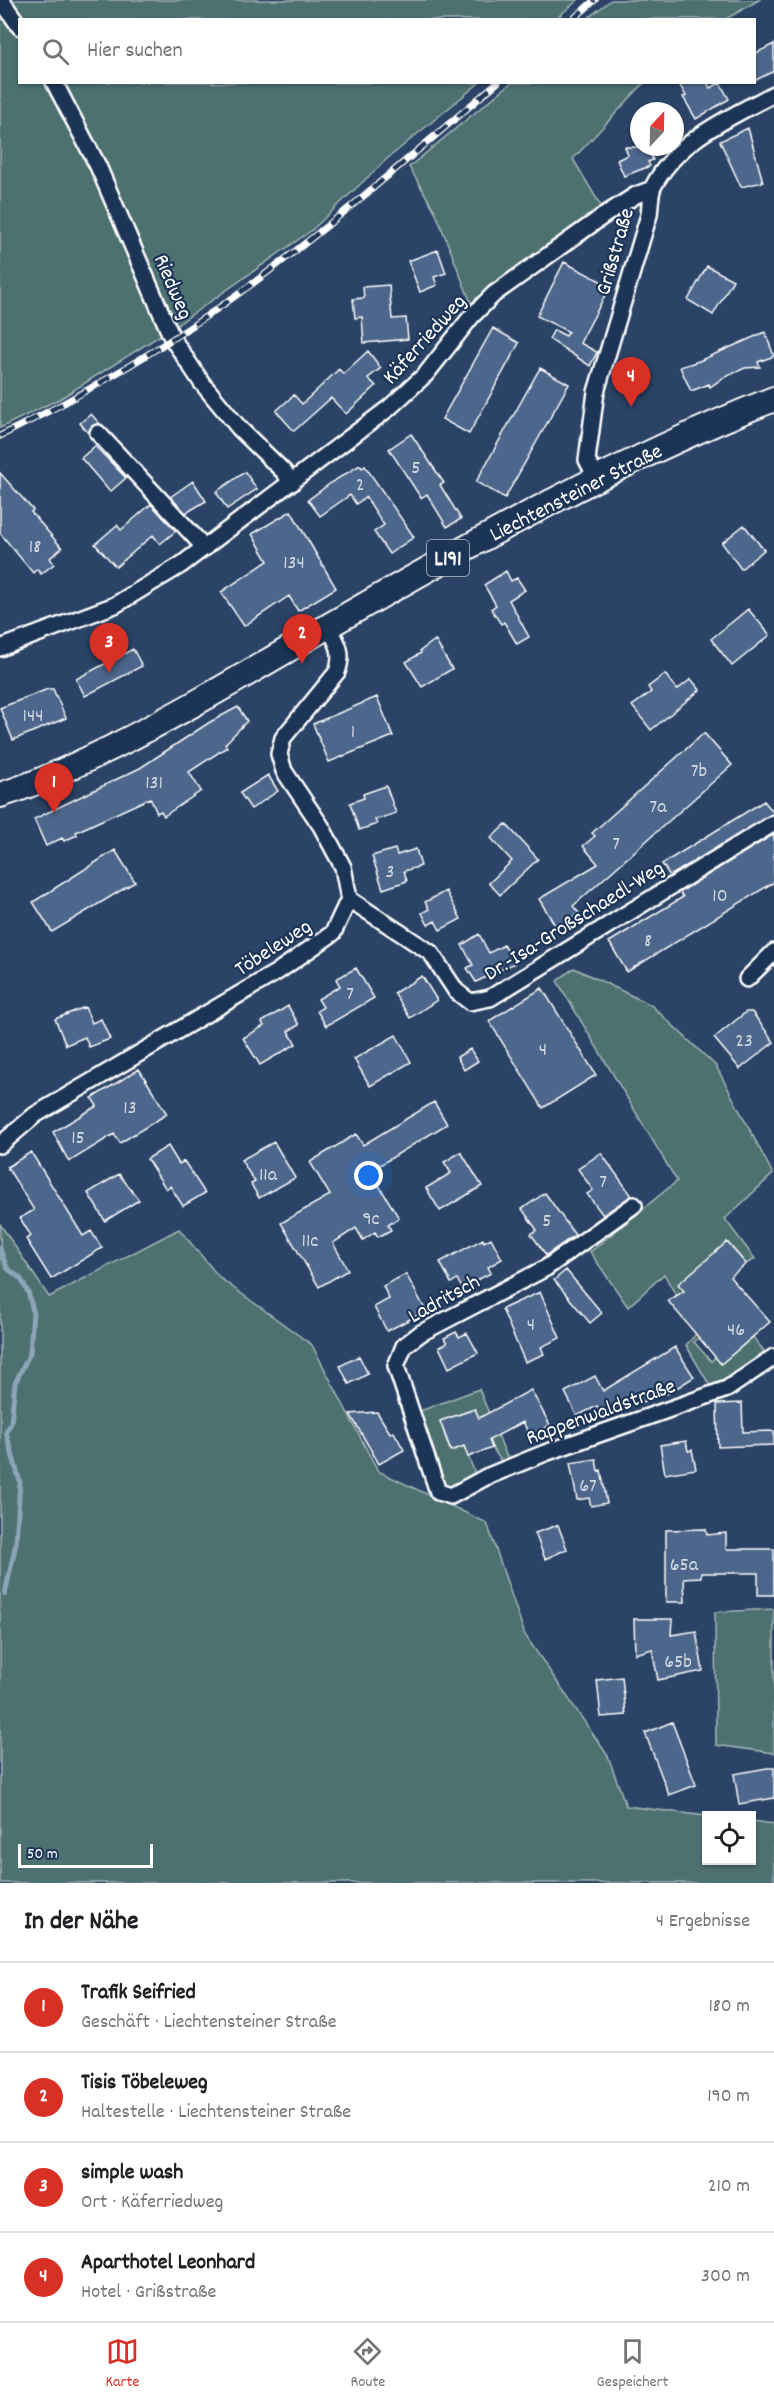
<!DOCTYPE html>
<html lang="de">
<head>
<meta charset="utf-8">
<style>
	:root { --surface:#fff; --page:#f2f2f2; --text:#202124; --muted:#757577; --line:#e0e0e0; --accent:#d93025 }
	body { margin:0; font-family:Dekko,sans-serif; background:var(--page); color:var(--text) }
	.controls { position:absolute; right:18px; bottom:18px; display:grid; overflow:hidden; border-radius:0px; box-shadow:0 2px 4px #0004 }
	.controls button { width:54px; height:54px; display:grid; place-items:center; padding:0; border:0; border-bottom:2px solid var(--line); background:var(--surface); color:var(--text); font:30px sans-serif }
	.compass { position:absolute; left:630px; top:102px; width:54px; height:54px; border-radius:50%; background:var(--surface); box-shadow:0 2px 4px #0004; rotate:22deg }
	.scale { position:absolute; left:18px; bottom:15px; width:135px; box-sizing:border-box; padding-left:6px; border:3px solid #fff; border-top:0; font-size:16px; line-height:21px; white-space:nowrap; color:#fff; -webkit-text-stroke:4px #1d3557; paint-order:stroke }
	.you { position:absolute; left:369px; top:1176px; width:21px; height:21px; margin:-15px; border:4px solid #fff; border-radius:50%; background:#1a73e8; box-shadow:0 0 0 9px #1a73e833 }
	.badge { display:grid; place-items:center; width:39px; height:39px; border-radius:50%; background:var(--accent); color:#fff; font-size:20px; font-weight:700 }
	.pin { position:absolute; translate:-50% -50px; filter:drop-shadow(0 2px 3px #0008) }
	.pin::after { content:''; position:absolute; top:32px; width:21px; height:18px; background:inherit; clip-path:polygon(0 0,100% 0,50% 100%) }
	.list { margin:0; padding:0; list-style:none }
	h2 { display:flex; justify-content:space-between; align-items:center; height:78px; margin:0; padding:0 24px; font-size:26px }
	h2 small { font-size:20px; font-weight:400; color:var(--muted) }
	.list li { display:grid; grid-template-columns:39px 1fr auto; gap:18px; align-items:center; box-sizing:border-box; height:90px; padding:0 24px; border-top:2px solid var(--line) }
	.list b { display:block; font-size:22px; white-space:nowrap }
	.list p { margin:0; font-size:20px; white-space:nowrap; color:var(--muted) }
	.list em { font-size:20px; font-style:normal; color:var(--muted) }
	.icon { flex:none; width:33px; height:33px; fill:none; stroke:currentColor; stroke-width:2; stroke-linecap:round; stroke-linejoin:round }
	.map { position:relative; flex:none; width:774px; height:1883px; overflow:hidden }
	.search { position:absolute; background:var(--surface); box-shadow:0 2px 4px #0004; left:18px; right:18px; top:18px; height:66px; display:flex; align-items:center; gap:15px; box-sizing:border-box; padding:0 21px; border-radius:0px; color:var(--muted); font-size:22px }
	.sheet { height:438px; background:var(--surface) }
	nav { display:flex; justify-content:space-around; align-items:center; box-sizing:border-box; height:84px; border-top:2px solid var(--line); background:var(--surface); font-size:16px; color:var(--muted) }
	nav a { display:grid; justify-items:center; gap:3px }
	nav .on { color:var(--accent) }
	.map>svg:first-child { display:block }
	.green { fill:#4e6f6f; stroke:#a6b7b7; stroke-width:1.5 }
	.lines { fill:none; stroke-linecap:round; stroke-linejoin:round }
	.stream { stroke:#8ca6b8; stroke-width:5 }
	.building { fill:#4e668b; stroke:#fff; stroke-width:1.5 }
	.minor-casing { stroke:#fff; stroke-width:20 }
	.primary-casing { stroke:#fff; stroke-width:28 }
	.minor { stroke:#1d3557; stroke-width:15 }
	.primary { stroke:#1d3557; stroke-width:24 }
	.rail-casing { stroke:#fff; stroke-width:7 }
	.rail { stroke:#1d3557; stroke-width:4.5; stroke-dasharray:14; stroke-linecap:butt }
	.labels { text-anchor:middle; stroke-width:4.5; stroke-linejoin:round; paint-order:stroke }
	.number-label { font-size:20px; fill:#d3d9e2 }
	.shield { fill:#1d3557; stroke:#bbc2cd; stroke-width:1.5 }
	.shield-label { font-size:21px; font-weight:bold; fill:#fff }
	.street-label { font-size:22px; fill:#fff; stroke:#1d3557 }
</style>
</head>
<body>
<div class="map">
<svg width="774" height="1883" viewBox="0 0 774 1883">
	<rect width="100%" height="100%" fill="#2a4366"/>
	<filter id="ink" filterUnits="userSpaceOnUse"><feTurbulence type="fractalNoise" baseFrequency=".0167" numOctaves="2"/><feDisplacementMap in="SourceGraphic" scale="12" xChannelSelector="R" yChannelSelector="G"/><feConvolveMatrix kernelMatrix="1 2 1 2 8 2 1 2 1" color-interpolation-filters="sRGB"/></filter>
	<g filter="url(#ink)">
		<path class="green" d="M0 0H578L554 20H20V82L479 83 387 159 312 230 177 325 61 398 0 428Z
			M611 0H759L726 19H587Z
			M511 83H644L573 159 604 211 471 303 435 211 409 167Z
			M574 968 651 1005 716 1066 773 1174 725 1219 755 1259 746 1264 727 1242 713 1324 694 1342 711 1361 716 1357 722 1363 753 1337 764 1351 735 1375 710 1386 686 1345 697 1333 664 1274 628 1307 590 1252 677 1181 557 981Z
			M0 1224 49 1297 179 1229 220 1278 312 1345 378 1471 487 1523 525 1635 608 1756 626 1806 706 1816V1860H752V1821L774 1824V1883H0Z
			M479 1389 509 1462H502L492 1448 475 1409 440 1421 450 1451 464 1446 476 1476 454 1487 444 1484 420 1411Z
			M774 1609V1753L716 1745 715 1612Z"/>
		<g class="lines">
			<path class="stream" d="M0 1249 7 1268 21 1279 28 1292 33 1311 30 1353 15 1383 11 1423 6 1432 20 1482 16 1543 5 1594"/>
		</g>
		<path class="building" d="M774 44V71L754 81V54Z
			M678 82H707L710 88 720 83 729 99 696 119 683 97 686 96Z
			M748 128 763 182 741 187 720 141Z
			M625 147H648L653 160 648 162 650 166 624 176 617 160 628 155Z
			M438 250 446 273 434 277 437 285 420 292 408 261Z
			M564 262 610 286 580 343 597 352 590 366 549 339 554 330 566 336 569 332 537 316Z
			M707 266 733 280 713 315 688 300Z
			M389 285 392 319 406 318 408 339 364 343 362 317 355 318 353 299 364 298 363 287Z
			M493 328 519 343 469 434 442 419Z
			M765 332 774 356 758 362 760 367 745 368 723 378 710 387 709 384 691 391 680 367 699 361Z
			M368 351 381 368 368 378 376 386 346 414 331 398 294 431 276 411 294 395 302 404 339 369 343 374Z
			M540 368 569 384 505 498 476 482Z
			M91 414 100 424 92 426 88 433 80 423Z
			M411 434 444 483 440 485 461 519 447 527 427 494 421 498 389 449Z
			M95 446 126 478 110 492 81 458Z
			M360 465 362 468 365 466 414 537 389 554 374 532 384 525 366 497 356 504 350 495 320 516 308 500 332 482Z
			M245 472 257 489 227 509 216 492Z
			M0 473 33 510 31 512 62 548 50 558 54 564 41 574 37 569 33 573 0 533Z
			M193 481 206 501 186 513 170 497Z
			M151 504 176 531 160 544 153 535 116 567 95 544 117 525 121 530Z
			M291 511 336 588 298 611 289 596 244 626 221 592 268 561 252 534Z
			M744 525 764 550 741 569 722 543Z
			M506 571 511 581 517 578 525 590 509 600 529 637 517 644 504 622 501 624 491 609 496 605 484 585Z
			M748 609 770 635 732 666 711 639Z
			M435 640 452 669 422 687 406 662 421 653 420 651Z
			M133 649 142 666 85 696 76 679Z
			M665 674 677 690 691 679 700 690 651 730 632 706 651 692 648 687Z
			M48 689H53L66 718 13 740 0 708Z
			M377 697 393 736 329 762 313 724Z
			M238 707 247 721 225 744 227 747 189 772 201 791 164 816 161 811 157 813 150 798 76 832 77 835 64 841 62 838 46 846 34 819 140 768 210 722Z
			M704 733 732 765 573 906 579 913 556 927 539 899 598 864 583 846 595 836 592 833Z
			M268 775 278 791 251 809 240 793Z
			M386 786 396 813 375 820 377 824 359 830 350 803 364 798 363 794Z
			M764 801 774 813 670 876 662 864Z
			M506 824 538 859 500 895 489 883 512 861 491 838Z
			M774 834V882L627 972 609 942 683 897 680 892Z
			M395 849 397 855 416 849 421 866 404 871 407 881 383 889 372 856Z
			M115 850 135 882 52 932 33 902Z
			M446 891 461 919 440 930 435 921 428 925 422 913 429 909 425 902Z
			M479 934 489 953 504 945 515 963 476 982 467 968 473 965 462 945Z
			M356 968 374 998 326 1026 317 1011 323 1007 318 999 340 986 336 979Z
			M422 976 437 1000 410 1018 394 993Z
			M542 988 596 1075 543 1108 489 1021Z
			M288 1006 299 1025 288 1031 296 1044 260 1065 243 1038 264 1026 262 1022Z
			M85 1007 92 1023 101 1019 110 1039 89 1047 85 1037 66 1045 55 1019Z
			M746 1012H752L774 1042 740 1069 714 1038Z
			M396 1035 411 1062 370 1086 354 1059Z
			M470 1049 478 1061 464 1070 457 1057Z
			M139 1069 167 1114 120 1143 114 1134 69 1162 53 1132 97 1106 92 1098Z
			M434 1102 447 1124 370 1171 399 1218 388 1225 391 1230 378 1237 375 1232 363 1240 356 1228 333 1243 348 1270 319 1287 281 1223 330 1195 310 1162 356 1134 363 1145Z
			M274 1142 295 1178 259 1198 251 1184 255 1182 241 1160Z
			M168 1146 179 1164 184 1161 205 1193 183 1206 170 1186 166 1189 147 1159Z
			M31 1152 83 1236 91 1231 102 1248 51 1279 26 1239 31 1236 20 1218 34 1210 7 1167Z
			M461 1152 482 1186 440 1211 426 1188 451 1173 444 1162Z
			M601 1153 632 1196 603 1215 587 1194 593 1190 578 1169Z
			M119 1174 139 1200 105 1221 88 1193Z
			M545 1193 575 1235 546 1255 531 1234 537 1230 522 1209Z
			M491 1238 502 1259 488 1267 491 1273 462 1288 457 1279 451 1283 440 1262 483 1239 484 1242Z
			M727 1242 746 1264 730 1277 770 1322 721 1364 668 1301 684 1291 678 1284Z
			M566 1270 602 1313 590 1323 554 1280Z
			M406 1274 426 1311 387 1331 374 1307 389 1299 383 1286Z
			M540 1292 560 1338 541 1347 544 1354 525 1362 502 1309Z
			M456 1332 459 1337 467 1333 478 1353 449 1368 439 1347 447 1343 444 1338Z
			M675 1347 694 1377 667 1394 664 1389 642 1403 638 1396 601 1415 597 1406 577 1416 565 1392 595 1376 603 1391Z
			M359 1356 368 1374 349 1384 340 1366Z
			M531 1390 550 1425 530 1436 523 1422 489 1440 492 1448 468 1457 464 1446 451 1451 440 1421 475 1409 479 1418Z
			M742 1403 743 1432 774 1431V1445L718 1447 717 1404Z
			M377 1412 390 1433 394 1432 404 1450 379 1464 350 1414Z
			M686 1441 688 1451 692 1450 696 1469 665 1474 660 1445Z
			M596 1459 598 1471 601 1470 607 1503 591 1506 589 1498 577 1500 570 1463Z
			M558 1525 567 1549 545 1559 535 1533Z
			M706 1529 707 1535 726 1533V1549H774V1595H758V1573H701V1577L684 1578 685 1602H666V1530Z
			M634 1619H672L671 1635 696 1631 703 1671 658 1680 652 1649 635 1654Z
			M622 1677 626 1715 601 1717 597 1680Z
			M672 1722 696 1785 669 1795 645 1733Z
			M767 1768H774V1798L739 1804 734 1774Z"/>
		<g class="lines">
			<defs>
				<path id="minor" d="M1 0 20 27
					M54 82 98 166 172 338 202 383 239 428 284 472 292 483
					M98 433 205 548
					M596 477 587 460 596 392 649 215C650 206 650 195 653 187 677 140 730 117 774 94
					M0 648 115 605 181 565 389 408 426 374 471 317 494 294 606 214 636 195 652 189
					M349 899 431 953 456 991 470 1002 490 998 774 823
					M747 979 774 952
					M0 1145 35 1115 277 972 333 933 349 899 343 867 321 826 284 771 279 754 283 738 337 672C344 653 338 643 328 626
					M634 1205 546 1268 421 1333 404 1346 396 1366 438 1492 451 1496 486 1477 545 1453 727 1389 774 1357"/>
				<path id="primary" d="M0 795C39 783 76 765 113 747 187 710 258 667 330 625 474 542 619 460 774 399"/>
			</defs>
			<use href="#minor" class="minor-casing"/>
			<use href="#primary" class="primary-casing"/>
			<use href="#minor" class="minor"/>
			<use href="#primary" class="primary"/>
			<defs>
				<path id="rail" d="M572 20 595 0
					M0 436C88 393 173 342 252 284 337 221 417 151 498 82"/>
			</defs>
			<use href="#rail" class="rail-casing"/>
			<use href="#rail" class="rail"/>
		</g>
	</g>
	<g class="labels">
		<g class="number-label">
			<text x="416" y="473">5</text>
			<text x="360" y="490">2</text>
			<text x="35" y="552">18</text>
			<text x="294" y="568">134</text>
			<text x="33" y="721">144</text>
			<text x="353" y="737">1</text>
			<text x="699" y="776">7b</text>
			<text x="154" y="788">131</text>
			<text x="658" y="812">7a</text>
			<text x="616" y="849">7</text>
			<text x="390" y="877">3</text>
			<text x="720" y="901">10</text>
			<text x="648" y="946">8</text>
			<text x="350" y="999">7</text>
			<text x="744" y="1046">23</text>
			<text x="543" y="1055">4</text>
			<text x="130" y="1113">13</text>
			<text x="78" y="1143">15</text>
			<text x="268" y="1180">11a</text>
			<text x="603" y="1187">7</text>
			<text x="371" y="1224">9c</text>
			<text x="547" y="1226">5</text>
			<text x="310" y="1246">11c</text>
			<text x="531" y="1330">4</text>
			<text x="736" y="1335">46</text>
			<text x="588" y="1491">67</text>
			<text x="684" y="1570">65a</text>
			<text x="678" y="1667">65b</text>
		</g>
		<rect class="shield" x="427" y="540" width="42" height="36" rx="4.5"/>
		<g class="shield-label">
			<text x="448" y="565">L191</text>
		</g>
		<g class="street-label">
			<text transform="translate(613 251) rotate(-74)" y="8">Grißstraße</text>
			<text transform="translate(175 286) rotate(67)" y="8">Riedweg</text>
			<text transform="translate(423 338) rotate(-48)" y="8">Käferriedweg</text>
			<text transform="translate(575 491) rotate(-27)" y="8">Liechtensteiner Straße</text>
			<text transform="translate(573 919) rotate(-32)" y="8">Dr.-Isa-Großschaedl-Weg</text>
			<text transform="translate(272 946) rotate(-33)" y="8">Töbeleweg</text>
			<text transform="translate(443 1297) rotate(-29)" y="8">Ladritsch</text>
			<text transform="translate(600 1410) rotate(-20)" y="8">Rappenwaldstraße</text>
		</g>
	</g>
</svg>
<div class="controls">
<button><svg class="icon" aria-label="locate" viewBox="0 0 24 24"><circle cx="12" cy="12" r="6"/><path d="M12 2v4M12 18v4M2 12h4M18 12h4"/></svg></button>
</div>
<svg class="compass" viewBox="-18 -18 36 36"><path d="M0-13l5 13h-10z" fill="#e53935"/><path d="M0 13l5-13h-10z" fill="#757577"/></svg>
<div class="scale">50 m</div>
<div class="you"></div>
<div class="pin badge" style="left:54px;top:813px">1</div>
<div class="pin badge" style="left:302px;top:664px">2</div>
<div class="pin badge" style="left:109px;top:673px">3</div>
<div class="pin badge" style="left:631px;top:407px">4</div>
<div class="search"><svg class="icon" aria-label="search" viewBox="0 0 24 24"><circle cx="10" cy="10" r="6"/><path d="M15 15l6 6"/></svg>Hier suchen</div>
</div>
<section class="sheet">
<h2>In der Nähe<small>4 Ergebnisse</small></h2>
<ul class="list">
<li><span class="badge">1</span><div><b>Trafik Seifried</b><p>Geschäft · Liechtensteiner Straße</p></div><em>180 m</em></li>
<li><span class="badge">2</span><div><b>Tisis Töbeleweg</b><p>Haltestelle · Liechtensteiner Straße</p></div><em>190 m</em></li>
<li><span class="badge">3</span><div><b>simple wash</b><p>Ort · Käferriedweg</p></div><em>210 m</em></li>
<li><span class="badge">4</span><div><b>Aparthotel Leonhard</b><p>Hotel · Grißstraße</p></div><em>300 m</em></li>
</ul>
</section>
<nav>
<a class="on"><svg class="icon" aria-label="map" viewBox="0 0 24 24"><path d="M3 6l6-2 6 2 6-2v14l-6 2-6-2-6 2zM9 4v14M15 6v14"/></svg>Karte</a>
<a><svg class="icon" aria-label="directions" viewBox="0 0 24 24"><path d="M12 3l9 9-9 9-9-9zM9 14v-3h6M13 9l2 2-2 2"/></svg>Route</a>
<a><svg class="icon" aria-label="saved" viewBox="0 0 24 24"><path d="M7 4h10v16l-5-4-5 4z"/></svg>Gespeichert</a>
</nav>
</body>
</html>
